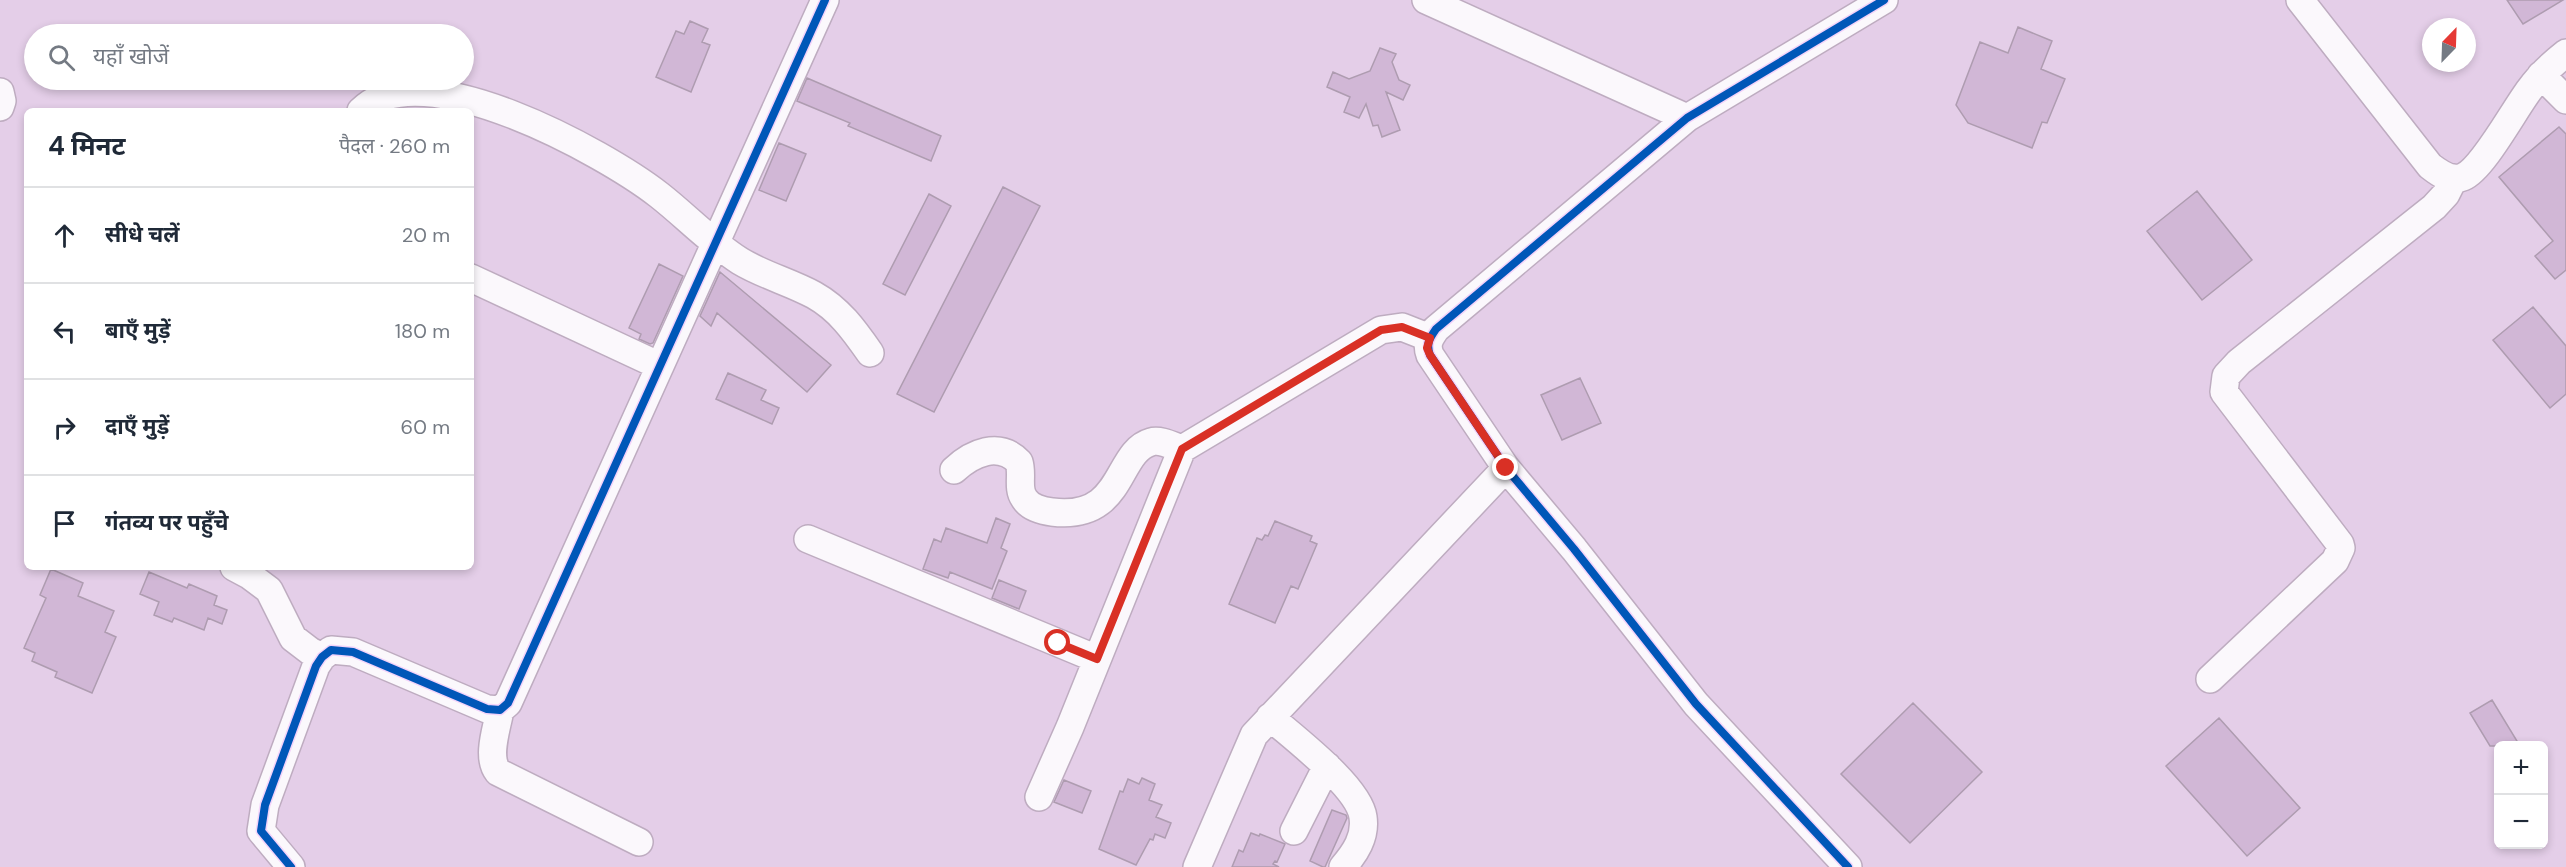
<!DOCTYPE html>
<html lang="hi">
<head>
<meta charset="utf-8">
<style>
	:root { --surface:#fff; --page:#f2f2f3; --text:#1f2937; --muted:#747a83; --line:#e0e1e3 }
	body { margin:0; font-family:"DM Sans","Noto Sans Devanagari",sans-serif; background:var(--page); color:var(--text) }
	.controls { position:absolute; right:18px; bottom:18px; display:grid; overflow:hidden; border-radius:9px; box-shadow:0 3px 9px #0003 }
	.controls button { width:54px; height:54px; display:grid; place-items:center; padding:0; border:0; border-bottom:2px solid var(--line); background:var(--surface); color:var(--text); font:30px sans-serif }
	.compass { position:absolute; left:2422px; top:18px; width:54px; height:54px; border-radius:50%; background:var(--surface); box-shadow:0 3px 9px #0003; rotate:23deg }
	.stop { position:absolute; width:18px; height:18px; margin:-14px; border:4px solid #d93025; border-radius:50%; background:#fff }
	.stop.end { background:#d93025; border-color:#fff; box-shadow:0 2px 6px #0008 }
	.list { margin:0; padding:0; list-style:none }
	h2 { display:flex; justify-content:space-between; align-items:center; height:78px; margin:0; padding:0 24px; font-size:26px }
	h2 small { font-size:20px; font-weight:400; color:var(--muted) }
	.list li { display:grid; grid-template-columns:39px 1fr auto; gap:18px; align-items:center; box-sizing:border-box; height:96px; padding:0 24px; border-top:2px solid var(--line) }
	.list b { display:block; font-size:22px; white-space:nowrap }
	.list em { font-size:20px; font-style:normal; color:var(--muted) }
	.icon { flex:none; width:33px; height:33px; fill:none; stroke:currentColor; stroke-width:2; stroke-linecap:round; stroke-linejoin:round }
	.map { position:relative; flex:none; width:2566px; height:867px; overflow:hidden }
	.search { position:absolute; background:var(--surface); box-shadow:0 3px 9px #0003; left:24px; top:24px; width:450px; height:66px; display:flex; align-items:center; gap:15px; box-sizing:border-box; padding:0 21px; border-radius:33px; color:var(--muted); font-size:22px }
	.panel { position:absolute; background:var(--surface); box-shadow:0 3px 9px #0003; left:24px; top:108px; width:450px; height:462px; border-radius:9px }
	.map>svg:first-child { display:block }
	.building { fill:#d1b7d6; stroke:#ae9cb0; stroke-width:1.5 }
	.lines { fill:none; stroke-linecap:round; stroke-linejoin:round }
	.minor-casing { stroke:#beacc0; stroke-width:30 }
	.minor { stroke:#fbf8fc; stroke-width:27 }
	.cycleway-casing { stroke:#f3d3fa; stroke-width:11 }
	.cycleway { stroke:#0057b8; stroke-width:8 }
	.route { stroke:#d93025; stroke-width:8 }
</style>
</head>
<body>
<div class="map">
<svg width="2566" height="867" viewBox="0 0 2566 867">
	<rect width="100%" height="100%" fill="#e4cee8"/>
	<path class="building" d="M2507 0H2563L2523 24Z
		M690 21 708 29 702 42 710 45 691 92 656 77 676 31 684 34Z
		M2018 27 2052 41 2041 69 2065 79 2047 123 2042 122 2032 148 1968 123 1956 105 1980 42 2008 53Z
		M1380 48 1396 54 1392 62 1399 80 1410 85 1403 100 1386 92 1400 130 1382 137 1378 125 1373 126 1366 104 1359 118 1344 112 1350 97 1327 87 1333 72 1349 79 1370 71Z
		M807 78 941 136 931 161 848 126 850 123 797 101Z
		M2559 127 2566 134V270L2555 279 2535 256 2553 241 2499 177Z
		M779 143 806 154 786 201 759 190Z
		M1003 187 1040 206 934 412 897 394Z
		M2197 191 2252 260 2202 300 2147 231Z
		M929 194 951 206 905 295 883 284Z
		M659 264 683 276 653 343 650 344 639 339 641 334 629 328Z
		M720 272 831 365 807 392 717 313 711 326 700 316Z
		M2533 307 2566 346V394L2550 408 2493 340Z
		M728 373 766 390 761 400 779 408 772 424 716 399Z
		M1580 378 1601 423 1562 440 1541 395Z
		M996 518 1010 524 1001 548 1007 551 992 589 950 572 948 578 923 569 934 539 941 542 946 528 987 543Z
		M1275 521 1312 536 1310 541 1317 544 1298 589 1291 586 1275 623 1229 604 1257 538 1262 540 1265 535 1268 536Z
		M51 569 83 583 78 596 114 611 105 632 116 637 92 693 55 677 57 672 32 661 35 653 24 648 46 598 40 595Z
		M149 572 187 588 189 584 217 596 214 605 227 610 222 624 208 618 204 630 174 618 172 622 154 615 159 602 140 594Z
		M999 580 1026 591 1019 609 992 598Z
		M2492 700 2520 746H2490L2470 713Z
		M1913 703 1982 772 1910 843 1841 774Z
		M2219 718 2300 808 2247 856 2166 766Z
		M1142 778 1155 784 1149 800 1162 805 1156 817 1171 823 1165 838 1155 834 1153 840 1150 839 1136 865 1099 849 1120 791 1123 792 1128 779 1139 784Z
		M1064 780 1091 791 1082 813 1054 802Z
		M1332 810 1346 815 1347 818 1325 867H1323L1310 861Z
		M1251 833 1259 836 1260 834 1285 844 1277 862 1275 861 1273 864 1279 867H1232L1239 850 1243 852Z"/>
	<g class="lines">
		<defs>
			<path id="minor" d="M1426 0 1687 118
				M2300 0 2430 166C2439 173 2451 182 2463 177 2483 169 2515 108 2530 89 2540 75 2552 64 2566 53
				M2541 75 2566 100
				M0 92 2 101 0 107
				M361 111C420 50 605 153 659 195 686 216 710 242 740 261 763 275 790 282 814 295 839 309 854 330 870 353
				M471 278 660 366
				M954 470C972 453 999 441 1019 462 1023 474 1017 488 1024 498 1029 507 1042 511 1052 512 1125 521 1115 452 1151 442 1160 439 1173 446 1182 449
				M808 539 1097 659
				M234 567 249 575 269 590 293 638 310 651 322 657
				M2210 679 2335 561 2341 548 2340 544 2224 392 2226 376 2239 362 2434 207 2446 194 2454 178
				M500 710C497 728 486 757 498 772L639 842
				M1270 717C1294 738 1359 787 1363 817 1366 837 1355 853 1343 867
				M1039 797 1070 727 1182 449 1381 330 1402 327 1430 338
				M1294 831 1327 766
				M291 867 261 831 265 805 316 666 322 657 331 650 353 652 487 709 500 710 508 703 825 0
				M1197 867 1254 735 1506 468
				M1848 867 1696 704 1574 549 1506 468 1430 355C1426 344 1429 339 1436 329L1687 118 1884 0"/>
		</defs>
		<use href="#minor" class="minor-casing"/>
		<use href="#minor" class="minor"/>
		<defs>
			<path id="cycleway" d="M291 867 261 831 265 805 316 666 322 657 331 650 353 652 487 709 500 710 508 703 825 0
				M1848 867 1696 704 1574 549 1506 468 1430 355C1426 344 1429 339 1436 329L1687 118 1884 0"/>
		</defs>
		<use href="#cycleway" class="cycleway-casing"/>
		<use href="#cycleway" class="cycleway"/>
	</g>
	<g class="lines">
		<path class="route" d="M1058 643 1097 659 1182 449 1381 330 1402 327 1430 338 1427 348 1430 355 1506 468"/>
	</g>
</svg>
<div class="controls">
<button>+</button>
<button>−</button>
</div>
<svg class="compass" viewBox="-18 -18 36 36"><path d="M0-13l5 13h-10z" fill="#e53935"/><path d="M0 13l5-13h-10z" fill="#747a83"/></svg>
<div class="stop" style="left:1058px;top:643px"></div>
<div class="stop end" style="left:1506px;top:468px"></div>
<div class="search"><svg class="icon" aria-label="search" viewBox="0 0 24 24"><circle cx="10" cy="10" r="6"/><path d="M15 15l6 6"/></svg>यहाँ खोजें</div>
<section class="panel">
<h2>4 मिनट<small>पैदल · 260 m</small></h2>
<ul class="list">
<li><svg class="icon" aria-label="ahead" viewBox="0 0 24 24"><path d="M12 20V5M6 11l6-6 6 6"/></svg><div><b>सीधे चलें</b></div><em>20 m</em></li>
<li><svg class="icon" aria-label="left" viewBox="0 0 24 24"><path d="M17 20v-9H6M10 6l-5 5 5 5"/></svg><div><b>बाएँ मुड़ें</b></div><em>180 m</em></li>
<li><svg class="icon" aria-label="right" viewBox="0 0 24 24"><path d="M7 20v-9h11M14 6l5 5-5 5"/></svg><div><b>दाएँ मुड़ें</b></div><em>60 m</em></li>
<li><svg class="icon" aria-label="arrive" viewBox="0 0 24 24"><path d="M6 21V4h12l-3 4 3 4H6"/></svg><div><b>गंतव्य पर पहुँचे</b></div></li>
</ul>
</section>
</div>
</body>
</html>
